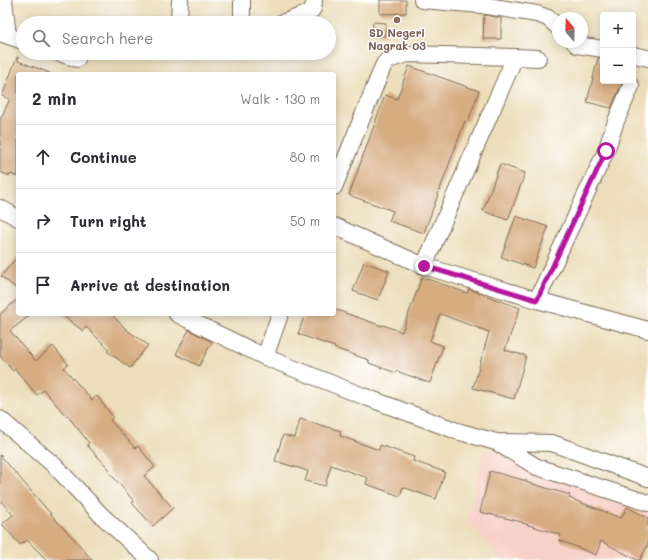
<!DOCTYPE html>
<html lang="en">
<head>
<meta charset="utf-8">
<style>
	:root { --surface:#fff; --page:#f7f7f7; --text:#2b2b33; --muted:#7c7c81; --line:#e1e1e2 }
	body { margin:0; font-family:Mali,sans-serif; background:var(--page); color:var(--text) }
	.controls { position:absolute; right:12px; top:12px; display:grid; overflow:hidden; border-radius:4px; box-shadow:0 2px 10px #0003 }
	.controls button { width:36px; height:36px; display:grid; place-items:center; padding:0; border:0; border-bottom:1px solid var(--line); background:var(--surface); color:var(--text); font:20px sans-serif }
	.compass { position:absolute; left:552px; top:12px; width:36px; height:36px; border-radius:50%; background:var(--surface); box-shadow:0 2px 10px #0003; rotate:341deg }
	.stop { position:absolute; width:12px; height:12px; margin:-9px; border:3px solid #b5179e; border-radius:50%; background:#fff }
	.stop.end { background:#b5179e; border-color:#fff; box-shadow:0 1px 4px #0008 }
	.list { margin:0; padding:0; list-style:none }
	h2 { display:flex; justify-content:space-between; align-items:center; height:52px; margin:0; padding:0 16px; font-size:17px }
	h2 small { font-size:13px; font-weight:400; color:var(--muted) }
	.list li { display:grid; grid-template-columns:26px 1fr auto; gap:12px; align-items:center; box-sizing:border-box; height:64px; padding:0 16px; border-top:1px solid var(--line) }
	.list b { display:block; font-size:15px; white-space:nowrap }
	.list em { font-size:13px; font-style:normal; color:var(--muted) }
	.icon { flex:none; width:22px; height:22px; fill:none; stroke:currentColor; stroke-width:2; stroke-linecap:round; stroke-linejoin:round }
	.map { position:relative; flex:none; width:648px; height:560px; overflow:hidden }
	.search { position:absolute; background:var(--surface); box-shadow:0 2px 10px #0003; left:16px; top:16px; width:320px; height:44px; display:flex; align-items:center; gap:10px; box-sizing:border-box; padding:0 14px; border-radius:22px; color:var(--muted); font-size:15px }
	.panel { position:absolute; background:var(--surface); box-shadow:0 2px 10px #0003; left:16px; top:72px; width:320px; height:244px; border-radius:4px }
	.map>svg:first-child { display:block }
	.built { fill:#f7d1c7 }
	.building { fill:#d6ac81 }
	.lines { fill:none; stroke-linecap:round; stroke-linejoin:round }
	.street-casing { stroke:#796955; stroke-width:18 }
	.street { stroke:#fff; stroke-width:16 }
	.route { stroke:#b5179e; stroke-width:5 }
	.education-dot { fill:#8d6e63; stroke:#fff; stroke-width:1.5 }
	.labels { text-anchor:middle; stroke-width:3; stroke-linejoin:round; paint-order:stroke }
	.education-label { font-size:11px; font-weight:bold; fill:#785e54; stroke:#fff }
</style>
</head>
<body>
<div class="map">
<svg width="648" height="560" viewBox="0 0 648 560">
	<rect width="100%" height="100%" fill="#fff"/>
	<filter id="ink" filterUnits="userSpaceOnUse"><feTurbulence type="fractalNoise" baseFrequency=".025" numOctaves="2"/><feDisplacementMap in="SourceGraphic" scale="8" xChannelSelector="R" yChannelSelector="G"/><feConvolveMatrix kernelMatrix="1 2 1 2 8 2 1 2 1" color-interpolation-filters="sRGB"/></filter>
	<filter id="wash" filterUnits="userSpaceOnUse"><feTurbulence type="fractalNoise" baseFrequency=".012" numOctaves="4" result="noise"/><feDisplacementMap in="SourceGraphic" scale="16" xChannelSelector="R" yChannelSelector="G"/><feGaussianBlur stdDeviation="0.9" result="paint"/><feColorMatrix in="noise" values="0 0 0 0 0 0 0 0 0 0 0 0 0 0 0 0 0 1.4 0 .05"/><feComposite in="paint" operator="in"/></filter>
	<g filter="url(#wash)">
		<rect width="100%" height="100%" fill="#ecdebb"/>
		<path class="built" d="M484 450 570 474 648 501V538L636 560H499L497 555 467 520Z"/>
		<g id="blocks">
			<path class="building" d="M380 0H406V13L380 14Z
				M484 15 501 18V39H483Z
				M373 22 386 23 385 36 372 35Z
				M17 57H18V61L50 73V74H18V177L11 174 10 176 0 172V120L10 99 2 96Z
				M598 58H603V81H623L611 108 587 102Z
				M409 66 479 91 468 122 465 121 424 233 389 221 393 211 349 195 385 95 397 99Z
				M500 164 525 173 508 220 483 211Z
				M516 216 548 227 533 268 501 257Z
				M18 256V290L1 276Z
				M364 262 389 271 378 300 353 291Z
				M422 277 467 293 469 289 476 292 520 308 505 350 526 356 514 399 473 388 489 332 440 314 430 341 443 346 430 383 396 371V373L369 363V360L334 348 335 347 298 334 305 314H334V309L382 326 383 325 402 332Z
				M18 299V314H31L10 331 36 361 53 346 68 364 64 368 92 400 97 396 113 417 110 420 135 448 138 446 155 467 144 476 173 508 153 526 132 503 134 501 108 471 110 470 87 445 89 443 67 415 66 416 44 390 37 395 15 369 13 371 0 356V314Z
				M61 314H111L127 330 148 345 130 368 107 351 109 349 86 327 83 331Z
				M189 330 212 342 199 366 176 354Z
				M300 419 341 431 340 436 379 450 380 445 414 457 413 461 445 472 436 499 403 487 400 496 366 484 368 478 331 465 325 486 305 481 308 471 275 461 283 435 295 438Z
				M0 455 57 521 76 541 92 560H47L27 540 20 545 2 524 13 515 0 500Z
				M490 471 527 481 526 482 570 495 569 498 621 518 627 507 648 518V544L640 560H637L601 541 596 555 559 540 561 535 522 523V522L480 512Z"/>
		</g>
	</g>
	<g filter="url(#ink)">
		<use href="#blocks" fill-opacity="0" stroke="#796955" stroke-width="1"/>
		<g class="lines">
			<defs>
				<path id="street" d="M4 0 8 36
					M242 0V23
					M422 0 481 5V0
					M481 5 537 14 548 18 558 27
					M179 23 180 0
					M281 23C287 21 309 14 312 10 314 7 314 3 314 0
					M0 33 23 41
					M574 42 577 45 603 49
					M59 53 77 59
					M633 55 648 58
					M334 187 384 64 388 60 407 54 515 57 538 58
					M0 208 18 218
					M334 226 424 266 537 300 606 151 616 121 631 86
					M424 266 515 57
					M537 300 648 330
					M177 314 265 357 363 396 457 431 496 442 537 467 648 503
					M265 357 280 314
					M0 419 55 466 101 515 150 560
					M497 442 552 443 648 478"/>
			</defs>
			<use href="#street" class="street-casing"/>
			<use href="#street" class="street"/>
		</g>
	</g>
	<g class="lines" filter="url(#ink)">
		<path class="route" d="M424 266 537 300 606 151"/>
	</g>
	<circle class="education-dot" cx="397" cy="20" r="4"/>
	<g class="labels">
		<g class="education-label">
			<text x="397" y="37">SD Negeri<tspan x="397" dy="13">Nagrak 03</tspan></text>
		</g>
	</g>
</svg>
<div class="controls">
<button>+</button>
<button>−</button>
</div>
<svg class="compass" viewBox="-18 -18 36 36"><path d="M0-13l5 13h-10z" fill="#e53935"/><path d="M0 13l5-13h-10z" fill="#7c7c81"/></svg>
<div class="stop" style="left:606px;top:151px"></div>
<div class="stop end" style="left:424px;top:266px"></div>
<div class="search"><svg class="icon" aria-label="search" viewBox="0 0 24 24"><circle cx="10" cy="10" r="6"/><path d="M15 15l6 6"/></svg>Search here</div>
<section class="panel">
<h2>2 min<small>Walk · 130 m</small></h2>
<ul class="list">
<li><svg class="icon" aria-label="ahead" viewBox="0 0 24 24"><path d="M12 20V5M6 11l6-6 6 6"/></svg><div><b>Continue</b></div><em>80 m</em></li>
<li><svg class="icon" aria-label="right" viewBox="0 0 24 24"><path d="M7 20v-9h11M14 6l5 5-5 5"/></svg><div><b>Turn right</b></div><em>50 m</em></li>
<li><svg class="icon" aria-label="arrive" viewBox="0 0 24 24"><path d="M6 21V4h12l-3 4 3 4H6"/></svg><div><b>Arrive at destination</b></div></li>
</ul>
</section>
</div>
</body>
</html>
